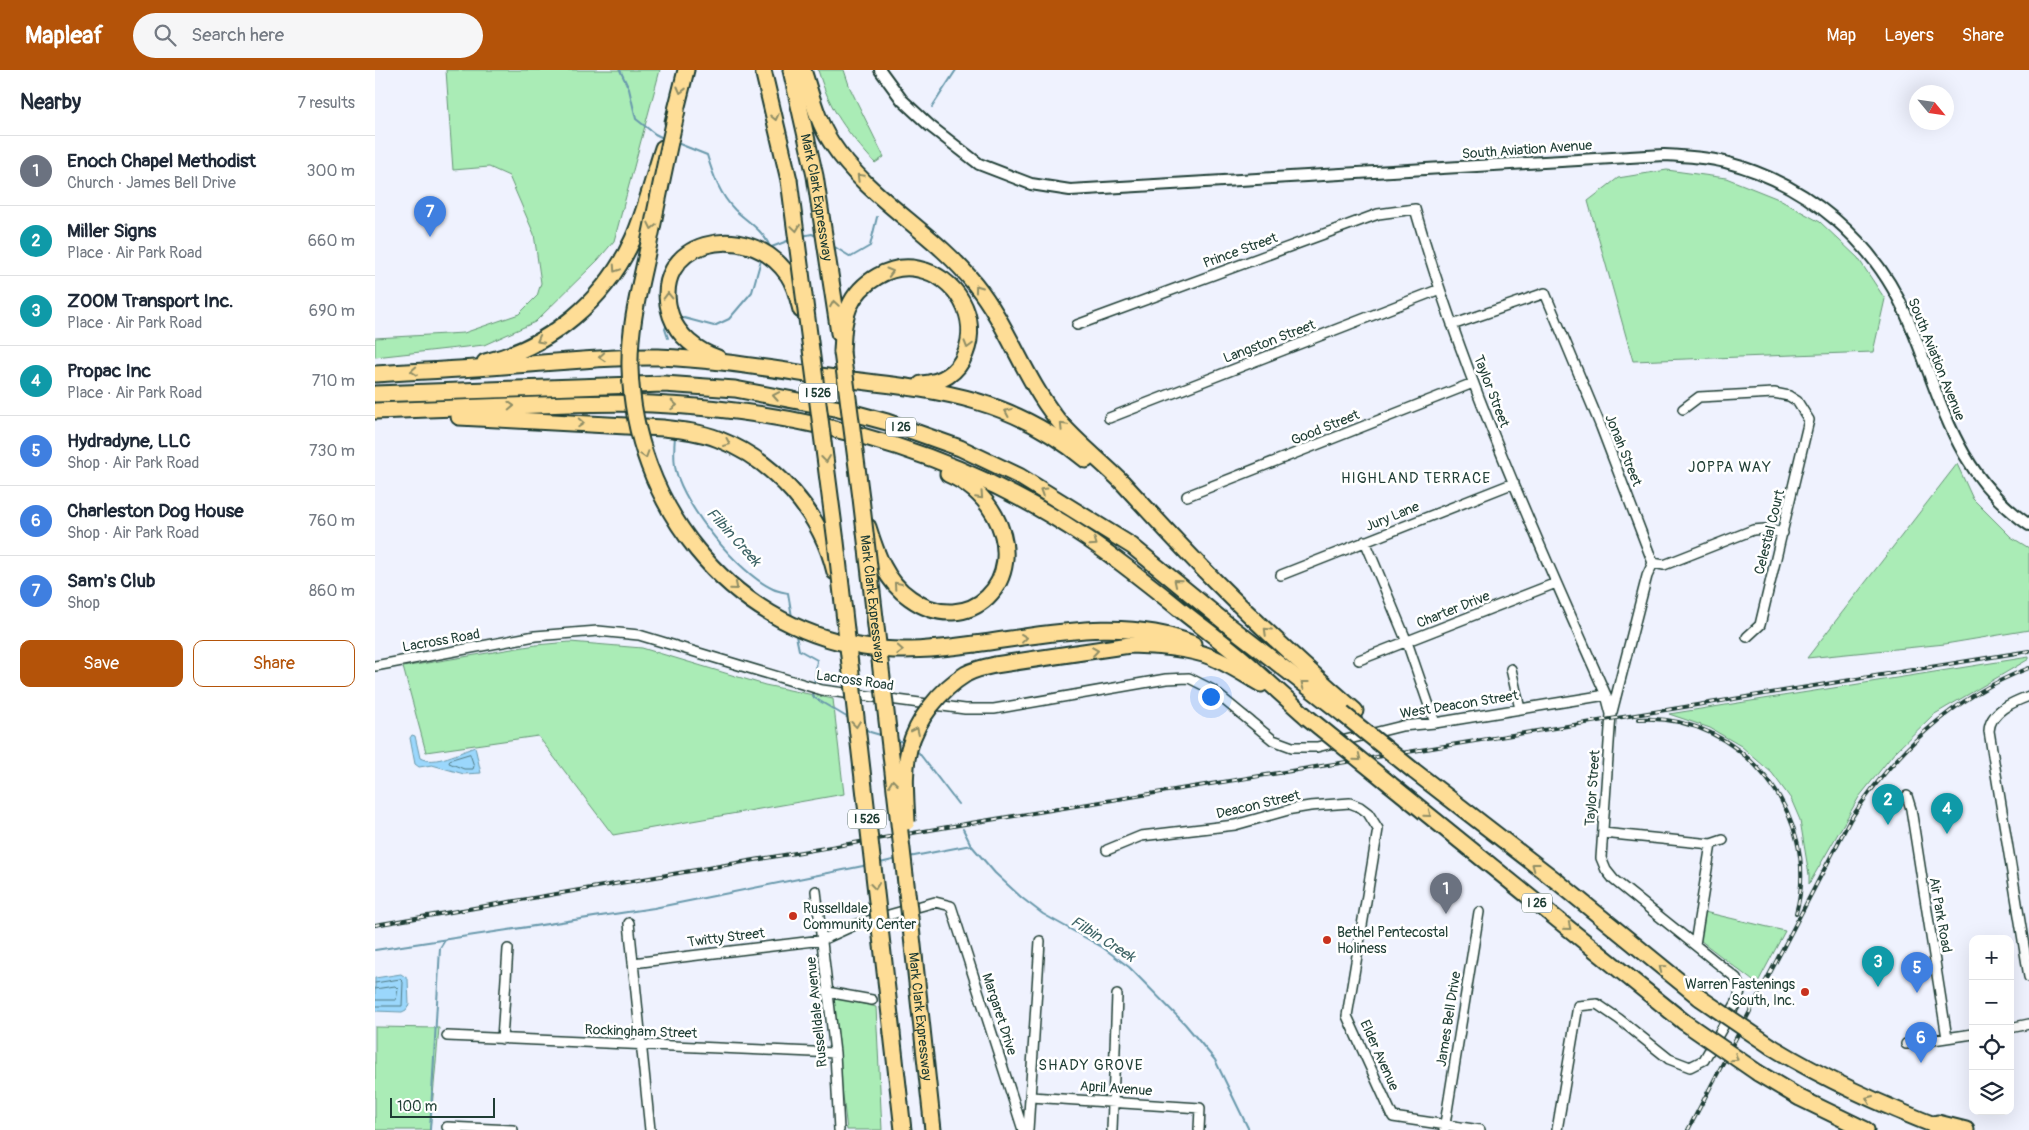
<!DOCTYPE html>
<html lang="en">
<head>
<meta charset="utf-8">
<style>
	:root { --surface:#fff; --page:#f6f6f7; --text:#1f2937; --muted:#747a83; --line:#e0e1e3; --accent:#b45309 }
	body { margin:0; font-family:Pangolin,sans-serif; background:var(--page); color:var(--text) }
	.controls { position:absolute; right:15px; bottom:15px; display:grid; overflow:hidden; border-radius:10px; box-shadow:0 5px 20px #0002 }
	.controls button { width:45px; height:45px; display:grid; place-items:center; padding:0; border:0; border-bottom:1px solid var(--line); background:var(--surface); color:var(--text); font:25px sans-serif }
	.compass { position:absolute; left:1534px; top:15px; width:45px; height:45px; border-radius:50%; background:var(--surface); box-shadow:0 5px 20px #0002; rotate:119deg }
	.scale { position:absolute; left:15px; bottom:12px; width:105px; box-sizing:border-box; padding-left:5px; border:2px solid #1f3d34; border-top:0; font-size:14px; line-height:18px; white-space:nowrap; color:#1f3d34; -webkit-text-stroke:4px #fff; paint-order:stroke }
	.you { position:absolute; left:835px; top:626px; width:18px; height:18px; margin:-12px; border:4px solid #fff; border-radius:50%; background:#1a73e8; box-shadow:0 0 0 8px #1a73e833 }
	.badge { display:grid; place-items:center; width:32px; height:32px; border-radius:50%; background:var(--accent); color:#fff; font-size:16px; font-weight:700 }
	.pin { position:absolute; translate:-50% -41px; filter:drop-shadow(0 1px 2px #0008) }
	.pin::after { content:''; position:absolute; top:26px; width:18px; height:15px; background:inherit; clip-path:polygon(0 0,100% 0,50% 100%) }
	.list { margin:0; padding:0; list-style:none }
	h2 { display:flex; justify-content:space-between; align-items:center; height:65px; margin:0; padding:0 20px; font-size:21px }
	h2 small { font-size:16px; font-weight:400; color:var(--muted) }
	.list li { display:grid; grid-template-columns:32px 1fr auto; gap:15px; align-items:center; box-sizing:border-box; height:70px; padding:0 20px; border-top:1px solid var(--line) }
	.list b { display:block; font-size:19px; white-space:nowrap }
	.list p { margin:0; font-size:16px; white-space:nowrap; color:var(--muted) }
	.list em { font-size:16px; font-style:normal; color:var(--muted) }
	.actions { display:flex; gap:10px; padding:15px 20px }
	.actions a { flex:1; padding:11px 0; border:1px solid var(--accent); border-radius:10px; text-align:center; font-size:18px; color:var(--accent) }
	.actions .main { background:var(--accent); color:#fff }
	.icon { flex:none; width:28px; height:28px; fill:none; stroke:currentColor; stroke-width:2; stroke-linecap:round; stroke-linejoin:round }
	.map { position:relative; flex:none; width:1654px; height:1060px; overflow:hidden }
	header { display:flex; align-items:center; gap:30px; box-sizing:border-box; height:70px; padding:0 25px; background:var(--accent); color:#fff }
	header strong { font-size:24px }
	nav { display:flex; gap:28px; margin-inline-start:auto; font-size:18px }
	.search { width:350px; height:45px; background:var(--page); display:flex; align-items:center; gap:12px; box-sizing:border-box; padding:0 18px; border-radius:28px; color:var(--muted); font-size:19px }
	main { display:flex }
	aside { flex:1; background:var(--surface) }
	.map>svg:first-child { display:block }
	.green { fill:#aaecb6; stroke:#649475 }
	.water { fill:#9bd7fc; stroke:#6999ac }
	.lines { fill:none; stroke-linecap:round; stroke-linejoin:round }
	.shore { stroke:#517b84; stroke-width:1 }
	.stream { stroke:#6999ac; stroke-width:2 }
	.minor-casing { stroke:#1f3d34; stroke-width:12 }
	.tertiary-casing { stroke:#1f3d34; stroke-width:14 }
	.motorway-casing { stroke:#1f3d34; stroke-width:19 }
	.minor { stroke:#fff; stroke-width:9 }
	.tertiary { stroke:#fff; stroke-width:10 }
	.motorway { stroke:#fedd96; stroke-width:15 }
	.rail-casing { stroke:#1f3d34; stroke-width:4 }
	.rail { stroke:#fff; stroke-width:2; stroke-dasharray:5.5; stroke-linecap:butt }
	.motorway-bridge-casing { stroke:#1f3d34; stroke-width:19; stroke-linecap:butt }
	.motorway-bridge { stroke:#fedd96; stroke-width:15 }
	.oneway { stroke:#8e8d65 }
	.poi-dot { fill:#c8321e; stroke:#fff; stroke-width:2 }
	.labels { text-anchor:middle; stroke-width:5; stroke-linejoin:round; paint-order:stroke }
	.shield { fill:#fff; stroke:#627771; stroke-width:1 }
	.shield-label { font-size:12px; font-weight:bold; fill:#1f3d34 }
	.street-label { font-size:14px; fill:#1f3d34; stroke:#fff }
	.poi-label { font-size:14px; fill:#1f3d34; stroke:#fff; text-anchor:start }
	.neighbourhood-label { font-size:15px; letter-spacing:1px; fill:#1f3d34; stroke:#fff }
	.water-label { font-size:15px; font-style:italic; fill:#3e6466; stroke:#fff }
</style>
</head>
<body>
<header>
<strong>Mapleaf</strong>
<div class="search"><svg class="icon" aria-label="search" viewBox="0 0 24 24"><circle cx="10" cy="10" r="6"/><path d="M15 15l6 6"/></svg>Search here</div>
<nav><a>Map</a><a>Layers</a><a>Share</a></nav>
</header>
<main>
<aside>
<h2>Nearby<small>7 results</small></h2>
<ul class="list">
<li><span class="badge" style="background:#6b7280">1</span><div><b>Enoch Chapel Methodist</b><p>Church · James Bell Drive</p></div><em>300 m</em></li>
<li><span class="badge" style="background:#0f9aa8">2</span><div><b>Miller Signs</b><p>Place · Air Park Road</p></div><em>660 m</em></li>
<li><span class="badge" style="background:#0f9aa8">3</span><div><b>ZOOM Transport Inc.</b><p>Place · Air Park Road</p></div><em>690 m</em></li>
<li><span class="badge" style="background:#0f9aa8">4</span><div><b>Propac Inc</b><p>Place · Air Park Road</p></div><em>710 m</em></li>
<li><span class="badge" style="background:#3f7fe0">5</span><div><b>Hydradyne, LLC</b><p>Shop · Air Park Road</p></div><em>730 m</em></li>
<li><span class="badge" style="background:#3f7fe0">6</span><div><b>Charleston Dog House</b><p>Shop · Air Park Road</p></div><em>760 m</em></li>
<li><span class="badge" style="background:#3f7fe0">7</span><div><b>Sam's Club</b><p>Shop</p></div><em>860 m</em></li>
</ul>
<div class="actions"><a class="main">Save</a><a>Share</a></div>
</aside>
<div class="map">
<svg width="1654" height="1060" viewBox="0 0 1654 1060">
	<rect width="100%" height="100%" fill="#eff2fe"/>
	<filter id="ink" filterUnits="userSpaceOnUse"><feTurbulence type="fractalNoise" baseFrequency=".02" numOctaves="2"/><feDisplacementMap in="SourceGraphic" scale="10" xChannelSelector="R" yChannelSelector="G"/><feConvolveMatrix kernelMatrix="1 2 1 2 8 2 1 2 1" color-interpolation-filters="sRGB"/></filter>
	<g filter="url(#ink)">
		<path class="green" d="M71 0H285L239 171 223 190 160 252 109 275 0 287V268L89 263 144 244 162 226 166 213 159 164 134 106 114 97 78 100Z
			M443 0H469L475 18 509 87 500 93C472 62 455 41 443 0Z
			M1292 100 1351 108 1401 128 1445 152 1483 188 1510 229 1498 282 1258 291 1213 131 1243 108Z
			M1582 394 1598 429 1636 467 1654 478V560L1570 574 1432 588Z
			M195 572 267 578 390 615 458 629 469 724 238 765 163 666 51 682 28 597 161 575Z
			M1654 587V589L1558 645 1520 682 1484 727 1434 814V805L1425 750 1416 729 1397 703 1366 676 1335 658 1294 644Z
			M1325 841 1410 861 1382 914 1321 867Z
			M461 927 501 937 507 1060H472L457 931Z
			M0 957 64 958 55 1060H0Z"/>
		<path class="water" d="M37 665 40 666 45 688C60 696 85 682 100 677L106 703 89 704 57 695 44 697 40 694 35 668Z
			M26 904 33 909 34 935 31 940 27 942 0 941V908Z"/>
		<g class="lines">
			<path class="shore" d="M95 684 99 696 98 699H89L74 693 75 690Z
				M0 913 25 909 28 912 27 936H0
				M0 919 20 916 23 919 21 930H0"/>
			<path class="stream" d="M245 0 254 19 261 49 280 64 290 69
				M557 37 581 0
				M302 73 332 85C338 105 345 125 360 140 373 152 388 160 395 177
				M427 166 437 164 443 167
				M458 176 476 187 495 176 502 147
				M394 178 415 170
				M305 249 309 248 339 256 354 249 377 222 386 190
				M292 255 290 259 293 268
				M300 366C299 378 298 390 301 401 310 437 364 504 398 519 402 521 408 522 413 523L417 547
				M420 561 424 580 442 590 439 616
				M439 620 438 627 475 649
				M488 657 495 662 509 666
				M520 669 530 673
				M540 680 544 683 583 734
				M588 759 596 775 620 803 647 828 668 844 727 877 754 897 810 954 840 990 874 1060
				M534 787 596 775
				M505 793 522 789
				M0 880 279 838 493 795
				M55 1060 65 878 70 870"/>
			<defs>
				<path id="minor" d="M702 255 1003 144 1040 139C1088 306 1160 466 1231 625L1236 644 1226 788 1231 800 1239 810 1361 908 1366 917 1363 930 1329 990 1315 997 1294 989 1244 949 1222 934 1203 936 1182 1060
					M1077 255 1170 223 1226 357 1278 493 1272 506 1237 642
					M1308 339 1324 327 1399 323 1414 326 1422 331 1434 350 1385 555 1372 567
					M734 348 1065 219
					M812 426 1098 313
					M990 471 1032 572 1060 653
					M1278 493 1289 495 1378 460 1390 459 1408 463
					M906 505 1139 413
					M984 590 1181 513
					M0 596 160 566 223 561 264 565 447 620 590 639H619L791 609 814 608 836 619 898 670 917 677H942L1027 656 1060 653 1231 625
					M1136 599 1145 639
					M1654 626C1638 632 1615 641 1614 661L1654 907
					M1532 726 1536 739 1572 968
					M1228 763 1336 774 1348 770
					M732 780 766 766 860 755 917 739 935 736 975 733 985 737 993 743 1003 759 972 946 1018 1047 1105 1060
					M441 821 460 983 464 1060
					M254 853 275 1060
					M1320 874 1336 774
					M258 893 447 870 482 854 560 832 576 836 648 1060
					M452 922 497 930
					M1635 958 1654 954
					M72 966 460 983
					M127 969 133 879
					M1531 974 1598 964
					M656 1027 825 1038 824 1060
					M72 1057 138 1060
					M653 1060 665 871
					M737 1060 742 925
					M1069 1060 1104 842"/>
				<path id="tertiary" d="M505 0 527 30 555 56 604 94 656 114 695 120 1289 85C1310 86 1330 87 1350 92 1432 113 1500 171 1533 249 1567 329 1578 402 1654 455"/>
				<g id="motorway">
					<path d="M388 0 414 110"/>
					<path id="s1" d="M416 0 440 106 464 263"/>
					<path d="M428 0C436 24 442 51 456 72 493 129 558 161 600 214 633 255 649 308 682 349 701 372 726 391 747 412 778 446 809 480 841 512 886 557 932 599 980 641"/>
					<path d="M298 52 311 0"/>
					<path d="M467 282C468 266 468 251 474 237 485 212 516 193 543 199 582 207 605 248 590 284 583 303 566 313 546 314"/>
					<path d="M343 288C322 281 303 266 296 246 271 171 373 146 413 205 420 215 423 228 426 240"/>
					<path d="M110 292C175 277 231 229 258 169 271 140 278 108 288 78"/>
					<path d="M0 304C47 301 93 299 140 295 188 292 235 286 283 287 342 289 402 300 460 308 557 320 632 324 711 390"/>
					<path d="M0 324 289 314 360 319 460 338 512 352 585 378 644 406 757 476 852 554 968 644"/>
					<path d="M0 341C55 339 110 337 164 335 202 334 240 332 277 334 433 341 582 380 713 469 745 491 776 516 807 541 832 561 859 580 882 602 899 617 915 632 932 647"/>
					<path d="M84 347 288 358C306 360 325 362 343 369 400 391 446 443 460 502"/>
					<path d="M493 457C501 483 511 512 535 528 593 570 655 511 620 446 609 426 594 413 573 404"/>
					<path d="M600 574C670 565 750 546 818 574"/>
					<path d="M620 595 755 575C779 576 804 577 828 584 848 590 868 604 886 614"/>
					<path d="M1039 701 1184 813 1325 928"/>
					<path d="M1015 714 1309 952"/>
					<path id="s2" d="M535 848 558 1060"/>
					<path d="M517 963 528 1060"/>
					<path d="M1397 977C1453 1011 1511 1037 1572 1060"/>
					<path d="M1383 1003 1425 1028 1491 1060"/>
					<path d="M1563 1053 1591 1060"/>
				</g>
			</defs>
			<use href="#minor" class="minor-casing"/>
			<use href="#tertiary" class="tertiary-casing"/>
			<use href="#motorway" class="motorway-casing"/>
			<use href="#minor" class="minor"/>
			<use href="#tertiary" class="tertiary"/>
			<use href="#motorway" class="motorway"/>
			<defs>
				<path id="rail" d="M1264 649C1366 642 1448 747 1421 843
					M0 855 596 753 1654 581
					M1313 1060 1475 750C1520 682 1576 628 1654 598"/>
			</defs>
			<use href="#rail" class="rail-casing"/>
			<use href="#rail" class="rail"/>
			<defs>
				<g id="motorway-bridge">
					<path d="M302 40C291 89 281 138 271 188 263 224 254 261 255 298 259 433 352 555 489 577 526 583 563 579 600 574"/>
					<path d="M414 110 461 472 517 963"/>
					<path id="s3" d="M467 282 486 428 535 848"/>
					<path d="M968 644 1039 701"/>
					<path d="M932 647 1015 714"/>
					<path d="M532 752C531 728 528 702 534 679 542 649 565 620 591 604 600 599 610 597 620 595"/>
					<path d="M1325 928 1397 977"/>
					<path d="M1309 952 1383 1003"/>
				</g>
			</defs>
			<use href="#motorway-bridge" class="motorway-bridge-casing"/>
			<use href="#motorway-bridge" class="motorway-bridge"/>
		</g>
		<defs><path id="oneway-chevron" d="M-2-3.5L2.5 0L-2 3.5" fill="none" stroke-width="1.6" stroke-linecap="round" stroke-linejoin="round" transform="scale(1.25)"/></defs>
		<g class="oneway">
			<use href="#oneway-chevron" transform="translate(306 20) rotate(104)"/>
			<use href="#oneway-chevron" transform="translate(400 47) rotate(77)"/>
			<use href="#oneway-chevron" transform="translate(485 107) rotate(-135)"/>
			<use href="#oneway-chevron" transform="translate(277 156) rotate(102)"/>
			<use href="#oneway-chevron" transform="translate(421 158) rotate(82)"/>
			<use href="#oneway-chevron" transform="translate(241 199) rotate(124)"/>
			<use href="#oneway-chevron" transform="translate(515 202) rotate(-16)"/>
			<use href="#oneway-chevron" transform="translate(603 218) rotate(-126)"/>
			<use href="#oneway-chevron" transform="translate(293 226) rotate(-91)"/>
			<use href="#oneway-chevron" transform="translate(459 234) rotate(-99)"/>
			<use href="#oneway-chevron" transform="translate(165 270) rotate(152)"/>
			<use href="#oneway-chevron" transform="translate(593 275) rotate(106)"/>
			<use href="#oneway-chevron" transform="translate(227 287) rotate(176)"/>
			<use href="#oneway-chevron" transform="translate(39 301) rotate(176)"/>
			<use href="#oneway-chevron" transform="translate(401 326) rotate(-170)"/>
			<use href="#oneway-chevron" transform="translate(299 335) rotate(3)"/>
			<use href="#oneway-chevron" transform="translate(136 336) rotate(-2)"/>
			<use href="#oneway-chevron" transform="translate(633 342) rotate(-156)"/>
			<use href="#oneway-chevron" transform="translate(206 353) rotate(3)"/>
			<use href="#oneway-chevron" transform="translate(688 356) rotate(-134)"/>
			<use href="#oneway-chevron" transform="translate(352 373) rotate(24)"/>
			<use href="#oneway-chevron" transform="translate(270 385) rotate(72)"/>
			<use href="#oneway-chevron" transform="translate(451 389) rotate(83)"/>
			<use href="#oneway-chevron" transform="translate(668 421) rotate(-148)"/>
			<use href="#oneway-chevron" transform="translate(605 426) rotate(47)"/>
			<use href="#oneway-chevron" transform="translate(719 473) rotate(35)"/>
			<use href="#oneway-chevron" transform="translate(802 512) rotate(-140)"/>
			<use href="#oneway-chevron" transform="translate(522 515) rotate(-131)"/>
			<use href="#oneway-chevron" transform="translate(360 517) rotate(40)"/>
			<use href="#oneway-chevron" transform="translate(892 561) rotate(-136)"/>
			<use href="#oneway-chevron" transform="translate(649 568) rotate(-7)"/>
			<use href="#oneway-chevron" transform="translate(525 580) rotate(3)"/>
			<use href="#oneway-chevron" transform="translate(720 581) rotate(-8)"/>
			<use href="#oneway-chevron" transform="translate(929 614) rotate(-142)"/>
			<use href="#oneway-chevron" transform="translate(481 654) rotate(83)"/>
			<use href="#oneway-chevron" transform="translate(541 661) rotate(-65)"/>
			<use href="#oneway-chevron" transform="translate(983 688) rotate(39)"/>
			<use href="#oneway-chevron" transform="translate(518 713) rotate(-97)"/>
			<use href="#oneway-chevron" transform="translate(1053 744) rotate(39)"/>
			<use href="#oneway-chevron" transform="translate(1160 796) rotate(-143)"/>
			<use href="#oneway-chevron" transform="translate(500 816) rotate(84)"/>
			<use href="#oneway-chevron" transform="translate(1193 857) rotate(39)"/>
			<use href="#oneway-chevron" transform="translate(1287 898) rotate(-141)"/>
			<use href="#oneway-chevron" transform="translate(1360 988) rotate(33)"/>
			<use href="#oneway-chevron" transform="translate(1494 1029) rotate(-156)"/>
		</g>
	</g>
	<g class="poi-dot">
		<circle cx="418" cy="846" r="5"/>
		<circle cx="952" cy="870" r="5"/>
		<circle cx="1430" cy="922" r="5"/>
	</g>
	<g class="labels">
		<g class="shield">
			<rect x="424" y="313.5" width="38" height="19" rx="4"/>
			<rect x="511" y="347.5" width="30" height="19" rx="4"/>
			<rect x="473" y="739.5" width="38" height="19" rx="4"/>
			<rect x="1147" y="823.5" width="30" height="19" rx="4"/>
		</g>
		<g class="shield-label">
			<text x="443" y="327">I 526</text>
			<text x="526" y="361">I 26</text>
			<text x="492" y="753">I 526</text>
			<text x="1162" y="837">I 26</text>
		</g>
		<g class="street-label">
			<text transform="translate(1152 79) rotate(-4)" y="5">South Aviation Avenue</text>
			<text dy="5" stroke="none"><textPath href="#s1" startOffset="130">Mark Clark Expressway</textPath></text>
			<text transform="translate(865 180) rotate(-20)" y="5">Prince Street</text>
			<text transform="translate(894 271) rotate(-21)" y="5">Langston Street</text>
			<text transform="translate(1562 289) rotate(68)" y="5">South Aviation Avenue</text>
			<text transform="translate(1117 321) rotate(69)" y="5">Taylor Street</text>
			<text transform="translate(950 357) rotate(-22)" y="5">Good Street</text>
			<text transform="translate(1249 380) rotate(68)" y="5">Jonah Street</text>
			<text transform="translate(1017 446) rotate(-22)" y="5">Jury Lane</text>
			<text transform="translate(1394 462) rotate(-76)" y="5">Celestial Court</text>
			<text dy="5" stroke="none"><textPath href="#s3" startOffset="249">Mark Clark Expressway</textPath></text>
			<text transform="translate(1078 539) rotate(-22)" y="5">Charter Drive</text>
			<text transform="translate(66 570) rotate(-10)" y="5">Lacross Road</text>
			<text transform="translate(480 610) rotate(8)" y="5">Lacross Road</text>
			<text transform="translate(1084 634) rotate(-9)" y="5">West Deacon Street</text>
			<text transform="translate(1217 718) rotate(-86)" y="5">Taylor Street</text>
			<text transform="translate(883 734) rotate(-13)" y="5">Deacon Street</text>
			<text transform="translate(1566 845) rotate(80)" y="5">Air Park Road</text>
			<text transform="translate(351 867) rotate(-7)" y="5">Twitty Street</text>
			<text transform="translate(441 942) rotate(-96)" y="5">Russelldale Avenue</text>
			<text transform="translate(625 944) rotate(72)" y="5">Margaret Drive</text>
			<text dy="5" stroke="none"><textPath href="#s2" startOffset="99">Mark Clark Expressway</textPath></text>
			<text transform="translate(1073 949) rotate(-81)" y="5">James Bell Drive</text>
			<text transform="translate(266 961) rotate(2)" y="5">Rockingham Street</text>
			<text transform="translate(1005 985) rotate(66)" y="5">Elder Avenue</text>
			<text transform="translate(741 1018) rotate(4)" y="5">April Avenue</text>
		</g>
		<g class="poi-label">
			<text x="428" y="843">Russelldale<tspan x="428" dy="16">Community Center</tspan></text>
			<text x="962" y="867">Bethel Pentecostal<tspan x="962" dy="16">Holiness</tspan></text>
			<text x="1420" y="919" text-anchor="end">Warren Fastenings<tspan x="1420" dy="16">South, Inc.</tspan></text>
		</g>
		<g class="neighbourhood-label">
			<text x="1355" y="402">JOPPA WAY</text>
			<text x="1041" y="413">HIGHLAND TERRACE</text>
			<text x="716" y="1000">SHADY GROVE</text>
		</g>
		<g class="water-label">
			<text transform="translate(359 467) rotate(48)" y="5">Filbin Creek</text>
			<text transform="translate(728 869) rotate(32)" y="5">Filbin Creek</text>
		</g>
	</g>
</svg>
<div class="controls">
<button>+</button>
<button>−</button>
<button><svg class="icon" aria-label="locate" viewBox="0 0 24 24"><circle cx="12" cy="12" r="6"/><path d="M12 2v4M12 18v4M2 12h4M18 12h4"/></svg></button>
<button><svg class="icon" aria-label="layers" viewBox="0 0 24 24"><path d="M12 4l9 5-9 5-9-5zM3 14l9 5 9-5"/></svg></button>
</div>
<svg class="compass" viewBox="-18 -18 36 36"><path d="M0-13l5 13h-10z" fill="#e53935"/><path d="M0 13l5-13h-10z" fill="#747a83"/></svg>
<div class="scale">100 m</div>
<div class="you"></div>
<div class="pin badge" style="left:1071px;top:844px;background:#6b7280">1</div>
<div class="pin badge" style="left:1513px;top:755px;background:#0f9aa8">2</div>
<div class="pin badge" style="left:1503px;top:917px;background:#0f9aa8">3</div>
<div class="pin badge" style="left:1572px;top:764px;background:#0f9aa8">4</div>
<div class="pin badge" style="left:1542px;top:923px;background:#3f7fe0">5</div>
<div class="pin badge" style="left:1546px;top:993px;background:#3f7fe0">6</div>
<div class="pin badge" style="left:55px;top:167px;background:#3f7fe0">7</div>
</div>
</main>
</body>
</html>
